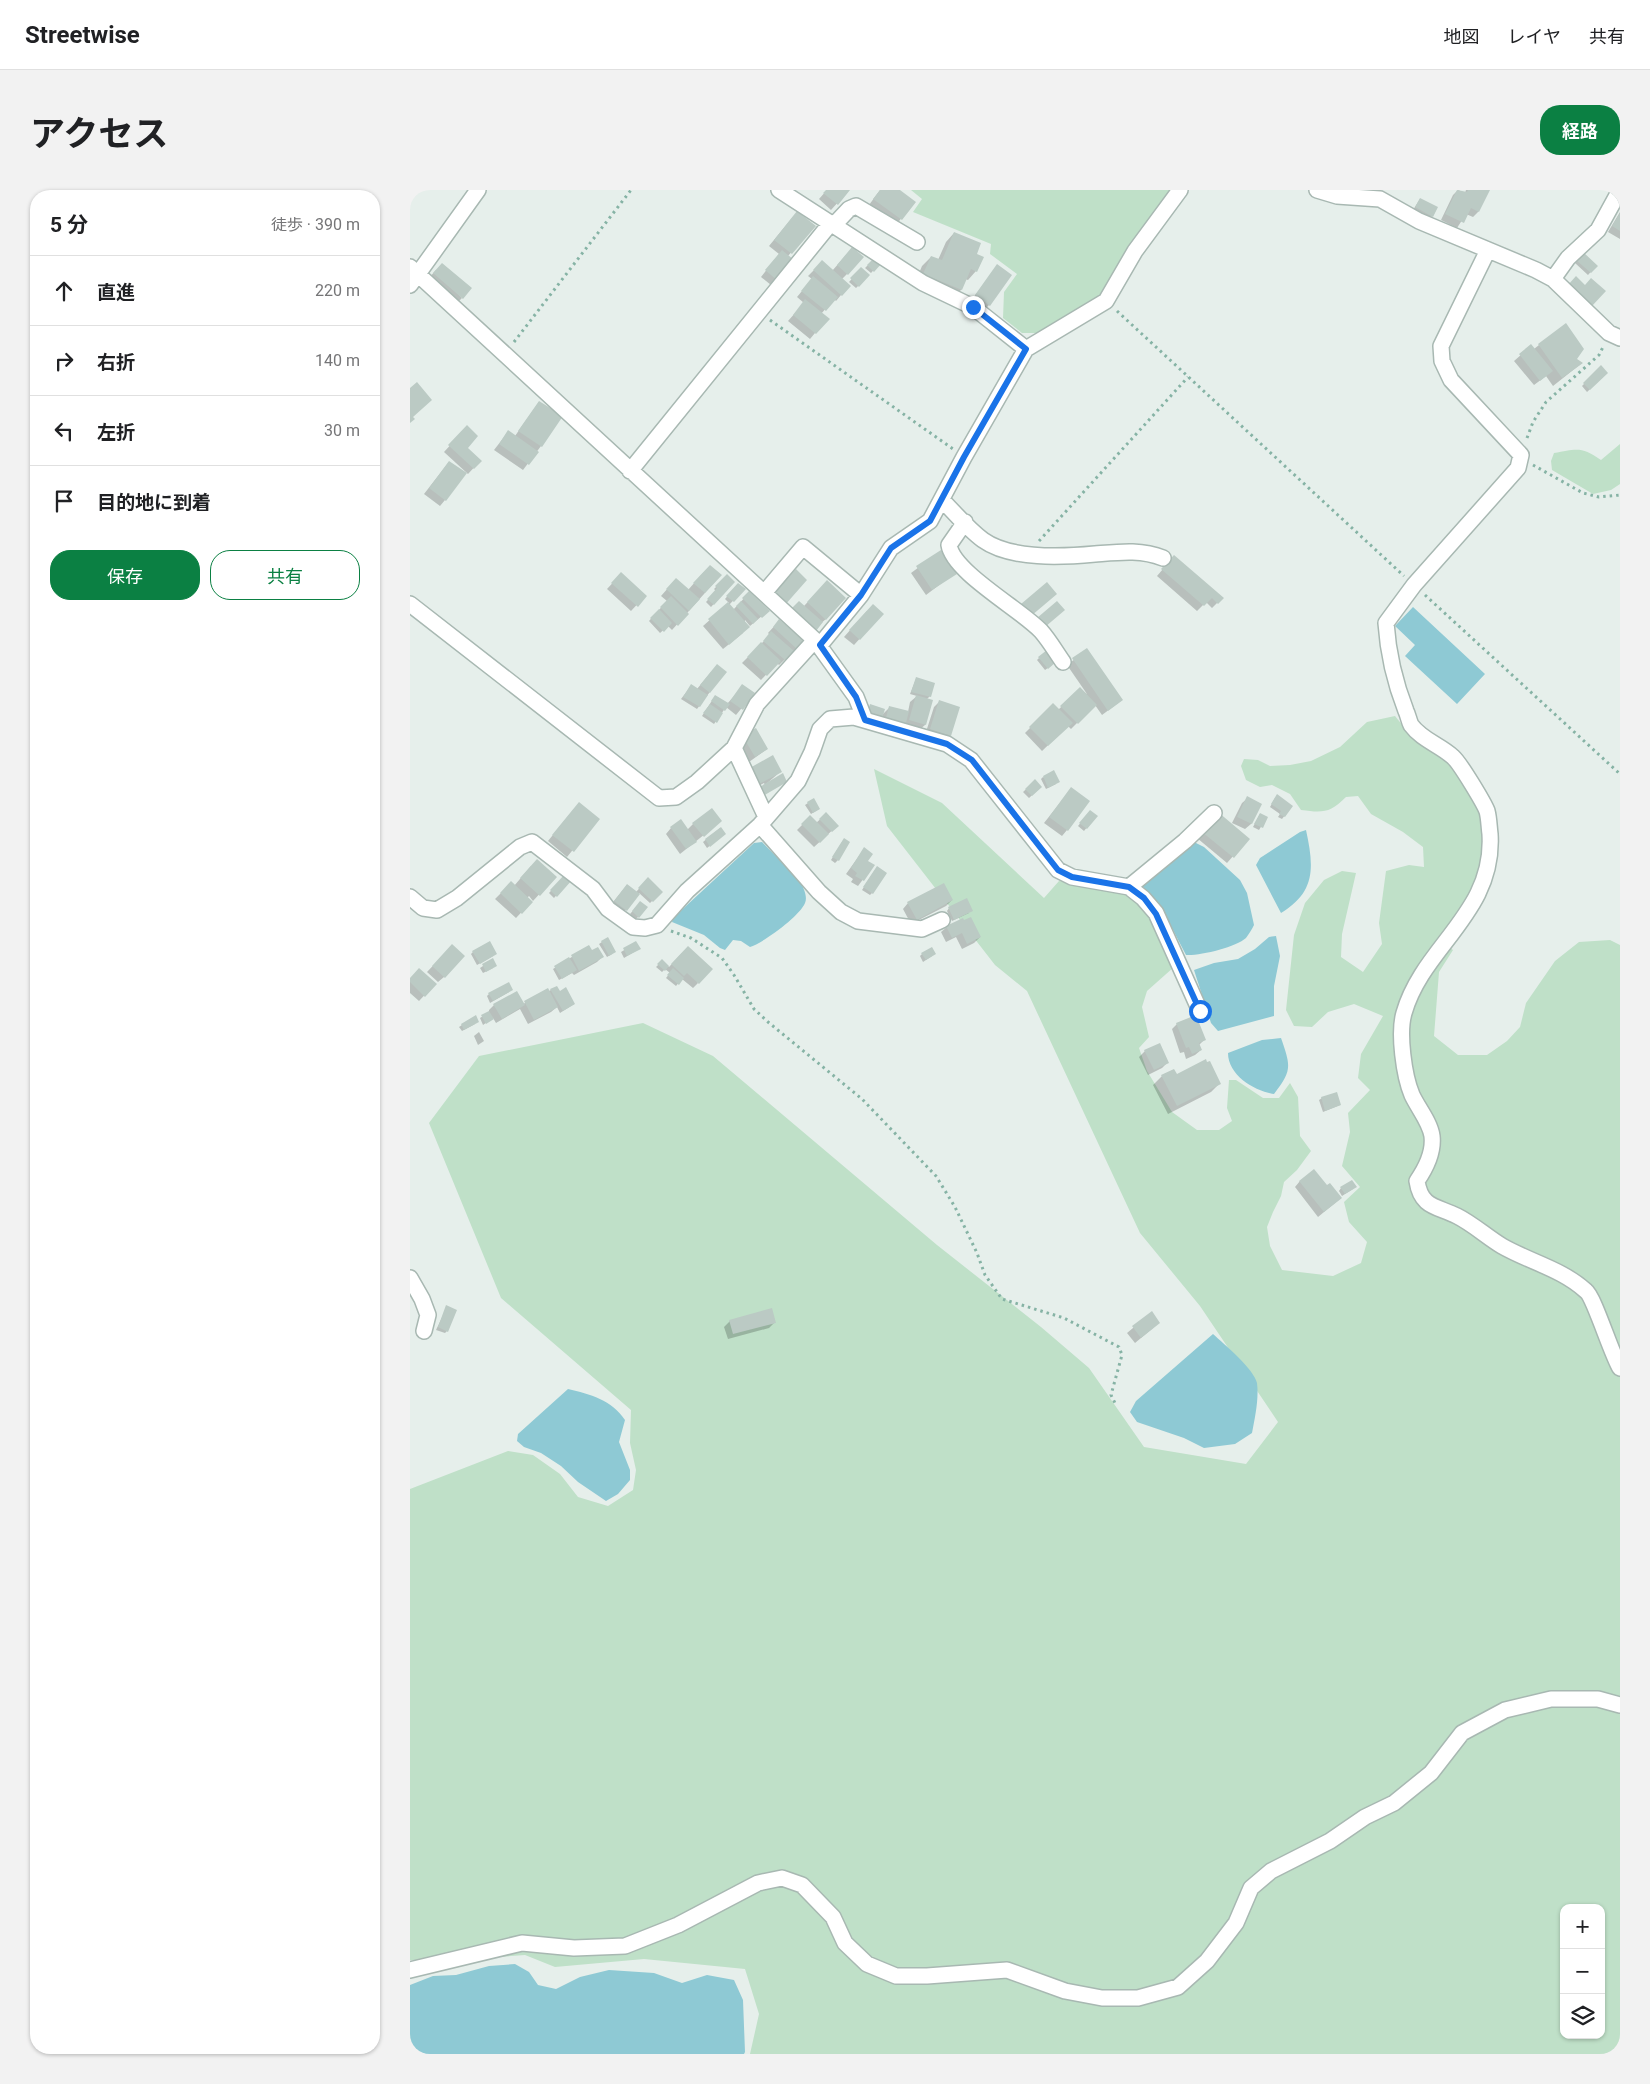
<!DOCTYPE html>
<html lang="ja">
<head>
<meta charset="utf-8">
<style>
	:root { --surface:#fff; --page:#f2f2f2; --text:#202124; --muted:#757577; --line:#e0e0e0; --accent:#0b8043 }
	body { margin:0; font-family:Roboto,"Noto Sans JP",sans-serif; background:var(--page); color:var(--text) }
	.controls { position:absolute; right:15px; bottom:15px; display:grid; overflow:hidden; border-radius:10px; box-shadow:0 1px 4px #0004 }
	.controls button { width:45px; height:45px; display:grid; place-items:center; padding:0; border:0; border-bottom:1px solid var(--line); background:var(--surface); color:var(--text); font:25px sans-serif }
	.stop { position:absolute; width:15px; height:15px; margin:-11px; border:4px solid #1a73e8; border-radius:50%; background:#fff }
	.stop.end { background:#1a73e8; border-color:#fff; box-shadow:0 1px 5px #0008 }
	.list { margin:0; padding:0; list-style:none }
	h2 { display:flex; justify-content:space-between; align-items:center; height:65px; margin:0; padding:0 20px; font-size:21px }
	h2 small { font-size:16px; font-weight:400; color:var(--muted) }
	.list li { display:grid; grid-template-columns:32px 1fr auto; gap:15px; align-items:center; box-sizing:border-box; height:70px; padding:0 20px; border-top:1px solid var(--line) }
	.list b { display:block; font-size:19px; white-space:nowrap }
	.list em { font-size:16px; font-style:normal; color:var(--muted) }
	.actions { display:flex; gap:10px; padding:15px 20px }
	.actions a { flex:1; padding:11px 0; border:1px solid var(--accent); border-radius:20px; text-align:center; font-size:18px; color:var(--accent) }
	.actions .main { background:var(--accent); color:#fff }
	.icon { flex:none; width:28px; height:28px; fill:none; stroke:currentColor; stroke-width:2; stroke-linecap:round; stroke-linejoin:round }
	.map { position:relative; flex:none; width:1210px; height:1864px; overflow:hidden; border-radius:20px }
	header { display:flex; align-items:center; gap:30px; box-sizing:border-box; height:70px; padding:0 25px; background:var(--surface); border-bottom:1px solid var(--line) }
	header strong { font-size:24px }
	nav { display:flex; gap:28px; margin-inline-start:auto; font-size:18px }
	.intro { display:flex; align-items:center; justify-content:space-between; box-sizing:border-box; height:120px; padding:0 30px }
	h1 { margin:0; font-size:35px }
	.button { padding:12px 22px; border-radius:20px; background:var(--accent); color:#fff; font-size:18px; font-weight:700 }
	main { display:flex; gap:30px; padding:0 30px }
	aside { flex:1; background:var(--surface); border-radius:20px; box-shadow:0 1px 4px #0004 }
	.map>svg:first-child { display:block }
	.green { fill:#bfe0c8; fill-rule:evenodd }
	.water { fill:#8ec9d4 }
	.shadow { fill:#0003 }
	.building { fill:#bbcac4 }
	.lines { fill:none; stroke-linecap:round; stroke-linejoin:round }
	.minor-casing { stroke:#a8b8b2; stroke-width:18 }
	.path { stroke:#86b3a5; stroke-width:3; stroke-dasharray:2.5 4; stroke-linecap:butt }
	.minor { stroke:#fff; stroke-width:15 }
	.route { stroke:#1a73e8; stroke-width:6 }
</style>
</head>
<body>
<header>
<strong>Streetwise</strong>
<nav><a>地図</a><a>レイヤ</a><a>共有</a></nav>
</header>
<div class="intro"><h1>アクセス</h1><a class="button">経路</a></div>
<main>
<aside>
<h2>5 分<small>徒歩 · 390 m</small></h2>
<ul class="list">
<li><svg class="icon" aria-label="ahead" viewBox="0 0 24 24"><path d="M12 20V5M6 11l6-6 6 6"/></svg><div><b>直進</b></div><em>220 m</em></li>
<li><svg class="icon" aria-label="right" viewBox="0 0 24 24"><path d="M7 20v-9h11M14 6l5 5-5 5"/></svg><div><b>右折</b></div><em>140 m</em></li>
<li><svg class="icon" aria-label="left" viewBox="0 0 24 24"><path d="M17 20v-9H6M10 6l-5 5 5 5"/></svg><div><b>左折</b></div><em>30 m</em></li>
<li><svg class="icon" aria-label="arrive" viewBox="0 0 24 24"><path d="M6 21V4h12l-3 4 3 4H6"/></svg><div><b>目的地に到着</b></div></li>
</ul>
<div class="actions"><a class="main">保存</a><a>共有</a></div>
</aside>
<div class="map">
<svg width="1210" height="1864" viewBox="0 0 1210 1864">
	<rect width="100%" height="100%" fill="#e6efeb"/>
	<path class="green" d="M501 0H760L718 58 692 105 632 143H612L593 128 594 102 607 84 580 64 581 54 503 22 512 9Z
		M1210 254V294L1201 300 1183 304 1142 280 1141 271 1144 263C1166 259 1172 256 1191 270Z
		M985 526 998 542 1042 575 1061 602 1075 634 1077 665 1065 698 1030 750 1043 760 1029 782 1024 846 1048 865H1077L1097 851 1110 837 1116 813 1145 771 1169 752 1200 750 1210 755V1864H340L349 1824 335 1779 234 1769 145 1777 115 1765 37 1771 0 1770V1299L98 1261 123 1265 150 1284 168 1307 198 1316 223 1300 226 1280 220 1253 221 1220 91 1108 19 933 69 866 233 833 303 866 527 1055 631 1137 679 1178 734 1257 836 1274 868 1232 790 1116 730 1043 617 801 585 775 477 636 464 579 532 613 634 708 649 691 706 699 725 711 743 727 764 777 737 801 732 817 739 847 729 858 737 881 762 922 787 940H809L822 931 817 918 819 890H826L853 908H869L880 893 888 907 890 946 901 961 887 980 874 992 871 1006 863 1022 857 1037 860 1056 872 1080 923 1086 951 1073 957 1052 939 1032 934 1012 950 997 932 976 940 942 938 923 960 900 948 888 951 864 973 826 944 814 918 822 902 837 884 836 876 820 884 745 895 713 914 690 932 681 946 683 932 744 931 767 953 782 972 754 969 733 976 681 999 675 1014 677 1013 657 993 642 961 624 948 606 936 607C920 623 913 623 891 620L880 604 862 595 850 597 836 590 831 576 834 569 848 570 860 576 880 575 901 571 930 557 957 532ZM1154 1718H1191V1845H1154Z"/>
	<path class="water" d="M1003 417 1075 484 1047 514 995 466 1005 455 985 436Z
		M896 640C904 677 906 702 871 723L846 675 850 668 890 642Z
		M782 651 794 657 830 690 837 703 844 735C842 739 839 744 836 748 826 757 790 766 776 765L750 715 731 695Z
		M352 652 390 691C393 697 398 706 395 713 390 726 353 753 340 757L331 751 323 750 315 760 310 758 294 745 262 732 263 728 344 653Z
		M866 746 870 766 864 796V826L808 841 801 833 784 780 804 773 828 769 845 759 859 747Z
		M871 848C881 877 882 880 864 904 844 901 818 885 818 863L852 850Z
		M803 1144C814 1154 844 1179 847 1193 849 1209 845 1227 842 1243L825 1254 794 1258 774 1248 727 1232 720 1222 726 1211Z
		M158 1199C180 1204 202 1210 215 1230L209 1252 220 1280V1290L208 1304 196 1311 168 1292 151 1276 131 1263 114 1257 107 1251 108 1244Z
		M105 1774 119 1782 128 1795 146 1799 170 1787 199 1780 244 1783 272 1793 297 1785 324 1790 333 1810 335 1862 334 1864H0V1795L23 1786 46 1785 79 1776Z"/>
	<path class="shadow" d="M417 0H439L421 20 409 9Z
		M470 0H488L504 12 486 35 459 15Z
		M1048 0 1055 3 1056 0H1079L1068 22 1063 27 1056 24 1047 38 1031 30 1043 5Z
		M1010 9 1022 26 1020 29 1003 20Z
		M1210 22V49L1198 42Z
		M382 28 404 36 378 66 383 70 361 95 351 87 369 64 359 56Z
		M544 43 565 64 566 81 558 90 555 89 551 100 542 108 505 93 512 76 521 67 528 70 536 52Z
		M437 64V84L432 89 431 105 426 111 424 109 411 124 405 143 400 149 378 131 394 113 387 107 402 89 398 86 412 72 422 81Z
		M1173 64 1186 76 1178 85 1165 73Z
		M465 68 470 73 461 83 455 78Z
		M587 76 579 115 574 120 561 111Z
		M451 79 458 86 446 98 439 92Z
		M26 80 52 108 47 113 18 89Z
		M1129 155 1166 169 1172 173 1143 196 1136 186 1124 195 1104 171 1121 156 1124 159Z
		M1191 177 1197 183 1177 202 1172 196Z
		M129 212 131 256 113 280 84 260 98 242 105 246Z
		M57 237 56 258 70 271 58 284 34 262Z
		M39 272 35 310 30 316 14 304Z
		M531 361 545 383 516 405 501 383Z
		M759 372 812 408 802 418 796 412 787 421 747 386Z
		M294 382 310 386 262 440 258 436 250 443 239 431 257 411 251 406 266 389 278 400Z
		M211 384 235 406 221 421 197 399Z
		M317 386 324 392 301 417 296 412 306 401 304 399Z
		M328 394 334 399 319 415 323 420 339 403 358 421 340 436 335 430 333 443 313 459 293 436 319 413 315 409Z
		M412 397 416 429 410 434 394 416Z
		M457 421 472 424 444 455 434 447Z
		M369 431 393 452 369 475 367 473 351 490 332 473 360 445 358 443Z
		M677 460 712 510 692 525 685 515 661 539 658 536 632 561 615 543 643 515 648 520 670 499 677 504 657 475Z
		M629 468 642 475 635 480 627 470Z
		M301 482H315L287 519 271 509 281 496 287 499Z
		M506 489 520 506 516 510 515 535 509 540 455 529 461 515 472 525 480 517 498 522 500 512 507 506 500 504Z
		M333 496 344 503 326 525 316 517 304 534 292 526 303 509 317 514Z
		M529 512 540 545 534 551 515 545 524 517Z
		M333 546 357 559 339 572 328 552Z
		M370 582 355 595 354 593 341 600 334 586Z
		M633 587 646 594 636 599 631 589Z
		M625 591 631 597 619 608 613 602Z
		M661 599 657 640 652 646 634 633Z
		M838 608 851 614 841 634 835 639 822 633 832 613Z
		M865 608 882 616 872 629 868 627 870 624 860 617Z
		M398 613 409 619 401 624 395 615Z
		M164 619 188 629 157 667 138 651Z
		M416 624 427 636 404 657 387 640 400 627 406 633Z
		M678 624 686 626 674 641 668 636Z
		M850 624 857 627 849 640 843 637Z
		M803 629 838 649 817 673 787 648Z
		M283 634 305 636 270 664 256 644 261 638 277 640Z
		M310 638 312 646 297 658 293 652Z
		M432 652 428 670 425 673 421 670Z
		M454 659 457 672 463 676 448 696 441 692 443 689 436 684Z
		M121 676 145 687 123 711 119 706 117 708 121 712 106 728 85 709 101 693 104 696Z
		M465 680 462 703 460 705 452 700Z
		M155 686 160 690 144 708 139 703Z
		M238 689 251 702 240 713 229 703 211 726 199 717 217 695 226 702Z
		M542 710 536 716 501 734 493 719 498 713Z
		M228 715V727L226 729 220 724Z
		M539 718 559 723 542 731 537 721Z
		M537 737 570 747 564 753 552 759 546 747 536 752 531 742Z
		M192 752 202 764 197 767 189 754Z
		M226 753 229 759 214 768 211 762Z
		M179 756 182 762 192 767 187 772 164 785 162 783 149 790 143 779Z
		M37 761 34 787 28 792 17 782Z
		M63 762 83 766 67 775 61 764Z
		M272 763 288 793 283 798 272 789 266 796 256 788 260 783 255 779 252 782 246 777 252 771 259 777Z
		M512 764 522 766 513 772 510 766Z
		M82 770 83 778 73 783 70 778Z
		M0 789 25 794 9 811 0 803Z
		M141 800 149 803 164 814 150 823 147 817 141 822 118 834 110 819 86 833 83 828 73 835 70 828 79 822V820L84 815 113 814Z
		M99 802 80 813 77 806 79 804Z
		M65 834 52 841 49 837 52 835Z
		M767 834 794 850 789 855 791 860 785 865 776 869 774 862 770 863 762 839Z
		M69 842 74 851 68 855 64 846Z
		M735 861 758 872 752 878 738 885 729 867Z
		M763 880 766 885 810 893 801 902 758 924 743 895 752 886Z
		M912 908 930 915 913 922 909 910Z
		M890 991 917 997 931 1008 908 1027 885 997Z
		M931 998 943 999 932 1006 929 1001Z
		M37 1117V1141L35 1143 26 1140Z
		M741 1123 743 1138 725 1153 717 1143Z
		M320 1131 365 1132 359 1138 318 1149 314 1137Z"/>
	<path class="building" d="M416 0H440L428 15 413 3Z
		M470 0H490L506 12 492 30 463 9Z
		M1047 0 1057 2 1058 0H1080L1069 22 1061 18 1054 33 1035 24Z
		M1010 8 1028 17 1023 27 1005 17Z
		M387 21 406 36 382 64 364 50Z
		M1210 23V41L1202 36Z
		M544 42 571 53 567 64 574 67 567 82 561 79 552 100 513 84 521 66 532 70Z
		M442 57 454 67 438 85 427 75Z
		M372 60 384 70 368 91 355 80Z
		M1173 62 1188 76 1181 83 1166 70Z
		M465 67 472 73 464 82 457 75Z
		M412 70 441 96 432 106 403 80Z
		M32 73 62 98 53 109 23 83Z
		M587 74 602 85 580 116 565 105Z
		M451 77 460 85 449 97 440 88Z
		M403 86 428 107 416 121 391 101Z
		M1166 86 1175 95 1181 88 1196 101 1182 116 1158 95Z
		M395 109 420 129 406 144 383 125Z
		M1156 133 1174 159 1167 169 1173 173 1152 188 1128 154Z
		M1121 154 1143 181 1130 191 1109 164Z
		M1191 175 1198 183 1180 200 1173 193Z
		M7 192 22 210 3 227 5 229 0 233V198Z
		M129 211 153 226 132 257 108 241Z
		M57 235 68 246 58 258 72 271 64 279 38 255Z
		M98 240 129 262 119 275 89 254Z
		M39 271 57 283 36 311 19 298Z
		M531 360 547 384 522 400 506 376Z
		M764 365 814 408 808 414 802 408 794 416 751 379Z
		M300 375 312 385 295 403 283 393Z
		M386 379 397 390 375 415 363 404Z
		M211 382 237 406 228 417 201 393Z
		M317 384 325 392 304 415 297 409 307 398 305 396Z
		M266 388 290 409 279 421 256 399Z
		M417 390 436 408 416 430 397 412Z
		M637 392 647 404 621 426 611 414Z
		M328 393 336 399 324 412 316 406Z
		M339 401 360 421 352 428 332 408Z
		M261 406 279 424 268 436 250 417Z
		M331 411 348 429 343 434 326 416Z
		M389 411 413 432 406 441 381 419Z
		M647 411 655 420 635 437 627 428Z
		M318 412 340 437 319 455 298 429Z
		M463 414 474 424 450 450 439 440Z
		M249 419 262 433 254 442 240 428Z
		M369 429 395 452 388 460 363 437Z
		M361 441 384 461 375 470 353 451Z
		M351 452 371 471 357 486 337 467Z
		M677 458 713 510 698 521 662 468Z
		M637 460 646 472 638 479 628 467Z
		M307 474 317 482 300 503 290 495Z
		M506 487 525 493 521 507 501 502Z
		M281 494 298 505 290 517 273 507Z
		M332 494 345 503 333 520 320 511Z
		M670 497 687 515 668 534 650 516Z
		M305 505 320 514 315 521 301 511Z
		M506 505 523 510 516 535 499 530Z
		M529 510 550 517 541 546 520 539Z
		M643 513 663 533 638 556 619 537Z
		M300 514 313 523 307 533 293 523Z
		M460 514 475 519 471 532 456 527Z
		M479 516 499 521 495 537 475 532Z
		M346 538 358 559 345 567 332 545Z
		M363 565 372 582 347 595 338 579Z
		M644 580 650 592 638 598 633 586Z
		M373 583 377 592 353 606 348 598Z
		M625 589 632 597 622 606 615 599Z
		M661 597 680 611 658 641 639 627Z
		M867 604 883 616 875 627 869 624 871 621 861 614Z
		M837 606 852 614 842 634 827 627Z
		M404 608 410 619 403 623 397 612Z
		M169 612 190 629 164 662 142 645Z
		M302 618 312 631 294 647 282 633Z
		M680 620 688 626 677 639 669 633Z
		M416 622 429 636 422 642 409 629Z
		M808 622 840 649 824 668 792 642Z
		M850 623 858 627 853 638 844 634Z
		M400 625 419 644 410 653 391 634Z
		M271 629 287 652 276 659 260 637Z
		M311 637 316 644 300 657 295 649Z
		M434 648 440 652 429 671 422 667Z
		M454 657 463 664 458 671 465 675 454 691 445 686 447 683 441 678Z
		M127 669 147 687 130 706 110 688Z
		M467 676 477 683 463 704 453 697Z
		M155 684 162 690 147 707 140 700Z
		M238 687 253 702 243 712 228 698Z
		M101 691 123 712 112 724 90 703Z
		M534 693 543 710 507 730 497 712Z
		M217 694 230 704 217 721 204 711Z
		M557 708 563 721 544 730 538 717Z
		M230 711 238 717 229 728 222 721Z
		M561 727 571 747 557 754 552 743 542 748 536 736 553 728 554 730Z
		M198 747 206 762 199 766 191 751Z
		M80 751 87 764 70 774 62 761Z
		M226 751 231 759 217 766 213 758Z
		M42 754 55 766 35 788 22 776Z
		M179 755 182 760 188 757 194 767 169 781 161 765Z
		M278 756 303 779 289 794 277 783 274 786 261 774Z
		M522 757 526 764 516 770 511 763Z
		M159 767 167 780 152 789 144 776Z
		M83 768 87 776 76 782 72 774Z
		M252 769 259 776 255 781 247 774Z
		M9 778 27 794 15 807 0 792V788Z
		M263 778 274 788 269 795 257 785Z
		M99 792 103 800 83 811 78 803Z
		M147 796 150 801 156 797 165 814 153 821 140 799Z
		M138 798 148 817 124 830 114 811Z
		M107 801 115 815 92 829 83 814Z
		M79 821 84 829 76 834 71 825Z
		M66 825 69 832 54 840 51 834Z
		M786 825 796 850 789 853 792 860 782 864 779 857 776 858 766 833Z
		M750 853 759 873 744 880 734 860Z
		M796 869 797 872 800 871 811 894 767 916 751 885 764 879 767 884Z
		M927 902 931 915 915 921 911 907Z
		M904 979 917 995 920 993 932 1008 914 1022 889 991Z
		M942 990 947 997 935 1004 930 997Z
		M36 1115 47 1120 38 1142 28 1137Z
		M362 1118 366 1133 323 1144 319 1130Z
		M742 1121 750 1133 731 1148 722 1136Z"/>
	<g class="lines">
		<defs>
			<path id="minor" d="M369 0 513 93 563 117 616 159
				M907 0 927 6 970 9 1009 31 1126 80 1143 89 1199 143 1210 148
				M423 36 439 19 446 16 507 52
				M1078 60 1031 156 1032 171 1041 190 1111 265 1108 278 1004 395 976 433C978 463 985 493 996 521 998 525 999 531 1001 535 1012 550 1030 555 1043 567 1050 573 1074 613 1077 621 1079 628 1079 637 1080 644 1085 723 1013 756 994 823 988 843 994 886 1002 905 1008 918 1020 932 1022 946 1024 963 1016 978 1007 991 1011 1018 1027 1016 1047 1026 1063 1034 1077 1047 1092 1056 1120 1072 1152 1079 1176 1101 1184 1107 1201 1163 1210 1178
				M0 77 405 450 446 507 455 530
				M1143 89 1158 68 1188 40 1210 0
				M0 95 68 0
				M220 281 420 34
				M532 310C545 323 558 339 573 350 601 370 653 367 685 364 709 362 731 359 753 368
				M555 332 539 355C543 382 610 419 631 441 639 450 646 462 653 472
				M354 403 393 357 451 405
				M0 414 249 608 266 607 287 592 324 558
				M410 455 451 405 481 358 520 331 554 267 616 159 696 111 725 61 770 0
				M356 627 324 558 347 514 405 450
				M350 635 409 702 431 722 448 731 512 739 532 730
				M719 697 733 708 746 723 790 821
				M0 707 13 718 27 720 47 708 110 657 122 652 183 699 198 719 223 737 235 738 247 735 277 701 350 635 388 591 402 562 410 539 420 529 444 527 537 554 561 570 648 680 662 687 719 697 775 651 804 623
				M0 1088 12 1109 18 1125 14 1141
				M0 1780 112 1753 164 1758 215 1756 268 1735 348 1693 372 1688 392 1695 423 1727 435 1753 457 1774 486 1786H517L597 1780 655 1801 692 1808H728L768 1797 797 1771 826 1733 841 1698 861 1681 920 1651 955 1627 984 1613 1021 1583 1052 1543 1095 1520 1141 1509H1188L1210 1515"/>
		</defs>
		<use href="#minor" class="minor-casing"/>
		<path class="path" d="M707 121 994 386
			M360 130 543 259
			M104 152 221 0
			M1117 248 1123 232 1136 212 1189 165 1193 157
			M1123 275 1173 303 1189 307 1210 305
			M629 351 778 187
			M1015 405 1210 584
			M261 741 281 748 312 768 324 785 344 819 358 832 452 909 526 986 545 1017 567 1063 575 1085 592 1109 654 1128 709 1157 712 1165 701 1205 705 1213"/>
		<use href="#minor" class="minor"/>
	</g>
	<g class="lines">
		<path class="route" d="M563 117 616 159 554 267 520 331 481 358 451 405 410 455 446 507 455 530 537 554 562 570 648 680 662 687 719 697 734 708 746 724 790 821"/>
	</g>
</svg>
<div class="controls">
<button>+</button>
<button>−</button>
<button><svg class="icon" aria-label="layers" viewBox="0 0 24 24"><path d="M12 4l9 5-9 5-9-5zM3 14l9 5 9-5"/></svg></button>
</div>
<div class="stop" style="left:790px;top:821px"></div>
<div class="stop end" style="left:563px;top:117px"></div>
</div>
</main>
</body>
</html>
